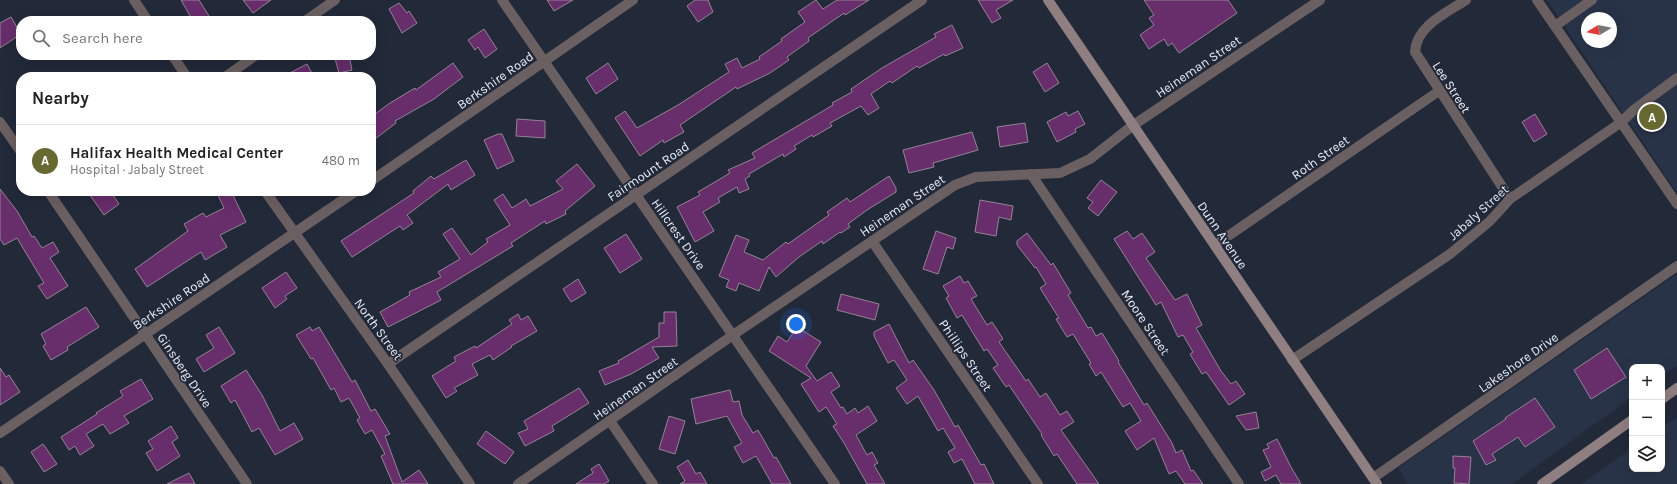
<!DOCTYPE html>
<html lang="en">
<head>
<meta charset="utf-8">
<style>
	:root { --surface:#fff; --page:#f2f2f2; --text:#222; --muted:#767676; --line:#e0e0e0; --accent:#686930 }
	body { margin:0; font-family:Karla,sans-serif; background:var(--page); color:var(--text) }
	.controls { position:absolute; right:12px; bottom:12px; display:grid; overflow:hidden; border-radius:8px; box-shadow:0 4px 16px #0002 }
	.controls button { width:36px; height:36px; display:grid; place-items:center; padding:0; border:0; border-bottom:1px solid var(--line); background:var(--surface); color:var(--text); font:20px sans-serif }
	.compass { position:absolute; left:1581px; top:12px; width:36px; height:36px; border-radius:50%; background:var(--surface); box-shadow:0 4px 16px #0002; rotate:260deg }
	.you { position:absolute; left:796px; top:324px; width:14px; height:14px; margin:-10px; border:3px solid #fff; border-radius:50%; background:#1a73e8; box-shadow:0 0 0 6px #1a73e833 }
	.badge { display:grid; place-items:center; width:26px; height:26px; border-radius:50%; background:var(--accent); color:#fff; font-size:13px; font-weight:700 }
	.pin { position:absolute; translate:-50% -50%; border:2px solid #fff; box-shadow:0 1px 4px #0006 }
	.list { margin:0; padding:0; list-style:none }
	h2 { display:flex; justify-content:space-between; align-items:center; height:52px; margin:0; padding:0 16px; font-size:17px }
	h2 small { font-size:13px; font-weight:400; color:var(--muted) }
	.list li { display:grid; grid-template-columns:26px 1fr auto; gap:12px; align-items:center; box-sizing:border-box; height:72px; padding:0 16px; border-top:1px solid var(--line) }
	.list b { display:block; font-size:15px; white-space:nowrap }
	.list p { margin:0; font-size:13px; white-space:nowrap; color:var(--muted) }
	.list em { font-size:13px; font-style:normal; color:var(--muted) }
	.icon { flex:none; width:22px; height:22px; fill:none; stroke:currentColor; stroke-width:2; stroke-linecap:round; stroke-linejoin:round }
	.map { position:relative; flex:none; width:1677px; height:484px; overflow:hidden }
	.search { position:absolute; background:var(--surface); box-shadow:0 4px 16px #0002; left:16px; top:16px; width:360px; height:44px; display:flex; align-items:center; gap:10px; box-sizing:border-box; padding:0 14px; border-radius:16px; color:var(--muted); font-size:15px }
	.panel { position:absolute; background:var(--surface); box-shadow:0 4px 16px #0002; left:16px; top:72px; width:360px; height:124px; border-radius:16px }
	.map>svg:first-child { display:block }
	.built { fill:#293348; fill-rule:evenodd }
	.building { fill:#682d6b; stroke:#948494 }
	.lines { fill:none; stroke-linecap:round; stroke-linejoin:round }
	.minor { stroke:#6b6061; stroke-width:10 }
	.secondary { stroke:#907f80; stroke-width:10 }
	.labels { text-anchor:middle; stroke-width:3.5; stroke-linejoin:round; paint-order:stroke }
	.street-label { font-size:13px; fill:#e7ecf7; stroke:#222939 }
</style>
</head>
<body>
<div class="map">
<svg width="1677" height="484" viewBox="0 0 1677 484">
	<rect width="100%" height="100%" fill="#222939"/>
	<path class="built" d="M1547 0H1677V193ZM1587 18H1611V42H1587Z
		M1677 274V365L1662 376V367H1632V397L1512 484H1408L1398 468Z
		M1677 417V484H1581L1632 448V469H1662V427Z"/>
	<path class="building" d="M181 0H199L212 21H193Z
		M243 0H271L253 13Z
		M547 0H573L554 11Z
		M695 0H708L713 12 698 22 687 6Z
		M816 0 823 9 837 0H869L845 15 844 13 808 38 809 41 787 57 789 60 770 73 737 89 736 87 680 125 684 132 664 143 663 140 640 156 615 118 625 111 637 128 678 105 729 72 725 64 737 58 742 68 760 59 759 57 782 41 781 39 805 22 798 12Z
		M978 0H1013L996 10 1001 18 992 23Z
		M1144 0H1228L1237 13 1179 53 1172 43 1168 46 1164 39 1149 49 1140 35 1154 25 1149 18 1154 15Z
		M399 3 407 13 409 11 417 23 402 33 389 9Z
		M11 17 21 34 0 48V23Z
		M952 25 963 48 945 56 944 54 919 68 917 66 892 83 890 81 871 94 879 108 868 115 861 106 830 123 832 126 813 137 812 135 794 146 796 149 784 157 783 154 749 174 750 176 745 179 749 189 739 193 737 187 718 198 720 202 703 212 714 231 695 242 677 207 700 195 698 192 730 173 728 170 755 158 752 153 833 105 832 103 852 92 851 89 882 68 936 37 934 34Z
		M484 29 497 49 485 58 478 47 475 50 468 40Z
		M334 55H349L352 70 339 73Z
		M453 63 463 77 434 99 395 121 396 123 375 139 371 134V117L390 103 415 88 416 90Z
		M608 63 618 79 596 94 586 78Z
		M1047 63 1059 83 1045 92 1033 72Z
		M307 64 314 77H282Z
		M1078 111 1085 124 1075 129 1076 132 1057 142 1047 122 1066 112 1068 116Z
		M1535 114 1547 134 1534 142 1522 122Z
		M517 119 545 121V138L516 136Z
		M1025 123 1028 142 1000 147 997 127Z
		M972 132 978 150 933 163 934 167 909 173 903 150Z
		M498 134H502L514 161 497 169 484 140Z
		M466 160 475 175 451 190 448 184 407 215 413 223 403 230 400 226 352 257 341 241 414 193 413 191 431 176 434 179Z
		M577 164 595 186 565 211 566 214 546 224 545 221 511 243 513 246 437 292 441 300 388 327 380 312 410 295 409 292 441 277 438 272 460 259 443 234 452 228 471 255 488 242 486 239 510 225 494 200 503 194 512 208 526 199 530 206 563 189 556 181Z
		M889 176 896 188V192L867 210 848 224 850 227 841 233 840 232 823 244 822 241 799 257 776 277 769 267 759 291 739 283 736 291 726 287 729 280 719 276 736 235 749 240 744 252 763 260 786 242 788 244 829 215 827 212 847 198 850 202Z
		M1101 180 1117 192 1098 216 1088 208 1093 202 1087 198Z
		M0 189 17 211 32 237 34 236 42 248 53 242 59 252 50 258 68 286 47 299 38 286 44 283 17 238 4 245 0 239Z
		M87 191H110L119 204 104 215Z
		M216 191H231L246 222 220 235 227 247 205 260 201 252 147 287 135 269 188 231 184 224 203 213 206 217 224 208Z
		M980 200 1013 206 1011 220 999 217 996 236 975 232Z
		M936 231 956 238 953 249 947 247 938 274 923 269Z
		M1127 231 1133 239 1142 233 1155 252 1146 258 1175 300 1187 294 1202 325 1196 328 1221 371 1231 384 1236 381 1245 394 1229 405 1206 372 1202 374 1190 354 1193 352 1183 335 1178 337 1161 302 1156 305 1114 239Z
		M1027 233 1051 265 1053 263 1071 293 1068 295 1088 328 1091 327 1096 336 1102 333 1119 361 1118 362 1144 405 1147 403 1172 443 1176 453 1182 450 1191 471 1193 470 1203 484H1185L1176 471 1169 474 1154 438 1137 450 1125 431 1141 421 1130 403 1123 407 1101 372 1096 376 1089 364 1091 363 1073 334 1067 337 1056 319 1059 318 1040 288 1046 284 1036 267 1035 268 1017 245V241Z
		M626 234 642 259 620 273 604 248Z
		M286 272 297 288 285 296 287 299 275 308 262 288Z
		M960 276 964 283 968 281 977 296 971 299 987 325 992 322 1003 339 999 342 1026 381 1028 379 1040 397 1046 393 1060 415 1067 411 1074 422 1061 430 1099 484H1077L1057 454 1054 456 1041 435 1042 434 1009 385 1006 387 993 368 998 365 987 349 984 351 962 315 957 318 946 298 949 296 943 286Z
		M578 279 586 293 571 302 563 289Z
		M841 294 879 304 875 320 837 310Z
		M86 307 99 327 67 347 68 350 51 360 43 346 46 344 41 334Z
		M664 312H676L677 346 652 347 659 358 631 374 605 385 599 371 619 363 618 361 659 337V323H664Z
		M518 314 521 320 528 316 537 331 511 346 512 347 493 360 490 355 472 364 478 375 454 388 457 391 446 398 432 376 456 361 454 357 475 346 476 348 512 324 509 320Z
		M889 324 909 363 913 360 934 390 955 427 958 425 981 465 984 464 994 484H975L962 459 954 463 948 452 955 448 943 428 938 431 918 396 907 404 896 388 907 380 894 360 888 363 874 336V332Z
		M219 327 235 353 204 372 196 359 214 348 206 335Z
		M310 327 312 331 319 327 352 382 355 380 371 411 375 409 390 434 385 436 402 482 419 470 428 484H393L381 456 385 454 372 430 365 434 357 420 360 418 349 398 341 402 334 388 331 390 313 358 311 359 296 335Z
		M797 327 821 342 806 366 817 381 831 372 840 386 831 392 841 408 843 407 847 414 855 408 858 413 868 406 877 421 856 435 867 455 872 452 878 463 874 465 885 484H867L844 443 833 426 837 424 826 407 819 412 801 384 811 378 769 351 778 336 787 342Z
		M1607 348 1626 377 1591 399 1574 370Z
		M0 368 6 377 9 375 20 392 0 405Z
		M246 370 262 395 280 431 294 423 303 439 275 455 259 428 252 432 235 400 231 403 221 386Z
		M141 379 153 399 124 416 129 423 110 434 103 424 86 434 94 446 80 455 75 446 69 450 61 437 97 414 96 413 123 396 120 391Z
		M579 388 589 403 552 426 554 431 525 446 518 433 528 429 524 421Z
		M730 390 733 402 739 401 742 415 753 433 758 430 774 458 776 457 791 484H772L756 456 743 463 734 447 742 443 727 416 696 424 691 399Z
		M1535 398 1555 427 1525 447 1518 437 1492 454 1496 460 1486 465 1473 441 1506 419 1505 418Z
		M1256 412 1259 428 1246 430 1236 416Z
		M669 416 685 421 675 454 659 449Z
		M171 426 178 438 172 442 180 456 157 471 146 453 153 449 148 441Z
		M486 431 514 452 505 464 477 444Z
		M1277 439 1291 467 1301 484H1281L1276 475 1265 481 1261 472 1271 467 1263 450 1269 448 1267 444Z
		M43 444 57 464 44 472 31 452Z
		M1453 456 1471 457 1469 484 1454 483 1455 468H1453Z
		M688 460 696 474 700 472 707 484H680L685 481 677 467Z
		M599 464 609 481 604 484H576L593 473 591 469Z
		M189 473 195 484H167Z"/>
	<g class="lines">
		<path class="minor" d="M134 0 148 21
			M502 0 835 484
			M1466 0C1446 13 1416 26 1415 52L1510 199
			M1537 0 1677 204
			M305 21 335 0
			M1555 26 1592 0
			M172 55 187 77
			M225 77 256 55
			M0 122 21 152
			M1031 174 1239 484
			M371 181 633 0
			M48 191 247 484
			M265 191 388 364 470 484
			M872 241 1038 484
			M1215 245 1439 91
			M1292 360 1450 254 1490 221 1510 199 1620 123 1635 109 1677 78
			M388 364 922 0
			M610 421 653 484
			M0 433 356 191
			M0 471 9 484
			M1373 478 1677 266
			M518 484 733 335 955 185 976 177 1060 173 1090 159 1132 126 1320 0"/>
		<path class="secondary" d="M1048 0 1377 484
			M1662 399 1677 388
			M1542 484 1632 420"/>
	</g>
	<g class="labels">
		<g class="street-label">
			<text transform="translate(1198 66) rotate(-34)" y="5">Heineman Street</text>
			<text transform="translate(495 80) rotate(-35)" y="5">Berkshire Road</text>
			<text transform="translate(1452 87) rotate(57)" y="5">Lee Street</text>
			<text transform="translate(1320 157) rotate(-35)" y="5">Roth Street</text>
			<text transform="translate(648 171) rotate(-34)" y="5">Fairmount Road</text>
			<text transform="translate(902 205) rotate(-34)" y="5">Heineman Street</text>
			<text transform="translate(1478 212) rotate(-42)" y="5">Jabaly Street</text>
			<text transform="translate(679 234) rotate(55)" y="5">Hillcrest Drive</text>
			<text transform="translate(1223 235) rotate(56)" y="5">Dunn Avenue</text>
			<text transform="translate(171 301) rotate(-34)" y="5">Berkshire Road</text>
			<text transform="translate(1146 322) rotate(56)" y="5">Moore Street</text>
			<text transform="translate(379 329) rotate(54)" y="5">North Street</text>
			<text transform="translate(966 355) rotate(56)" y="5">Phillips Street</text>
			<text transform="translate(1518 362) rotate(-35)" y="5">Lakeshore Drive</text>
			<text transform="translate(185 370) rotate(56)" y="5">Ginsberg Drive</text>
			<text transform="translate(635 388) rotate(-35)" y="5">Heineman Street</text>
		</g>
	</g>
</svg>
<div class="controls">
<button>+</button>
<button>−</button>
<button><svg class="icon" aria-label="layers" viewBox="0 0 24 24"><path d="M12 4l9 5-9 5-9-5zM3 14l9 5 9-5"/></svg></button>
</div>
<svg class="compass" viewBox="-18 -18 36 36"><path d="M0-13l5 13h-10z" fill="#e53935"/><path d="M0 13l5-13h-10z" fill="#767676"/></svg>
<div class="you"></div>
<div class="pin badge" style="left:1652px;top:117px">A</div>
<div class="search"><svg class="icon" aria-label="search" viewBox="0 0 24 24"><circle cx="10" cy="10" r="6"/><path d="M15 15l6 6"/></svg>Search here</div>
<section class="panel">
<h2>Nearby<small></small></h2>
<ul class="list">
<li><span class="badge">A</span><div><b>Halifax Health Medical Center</b><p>Hospital · Jabaly Street</p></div><em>480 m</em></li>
</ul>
</section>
</div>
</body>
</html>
